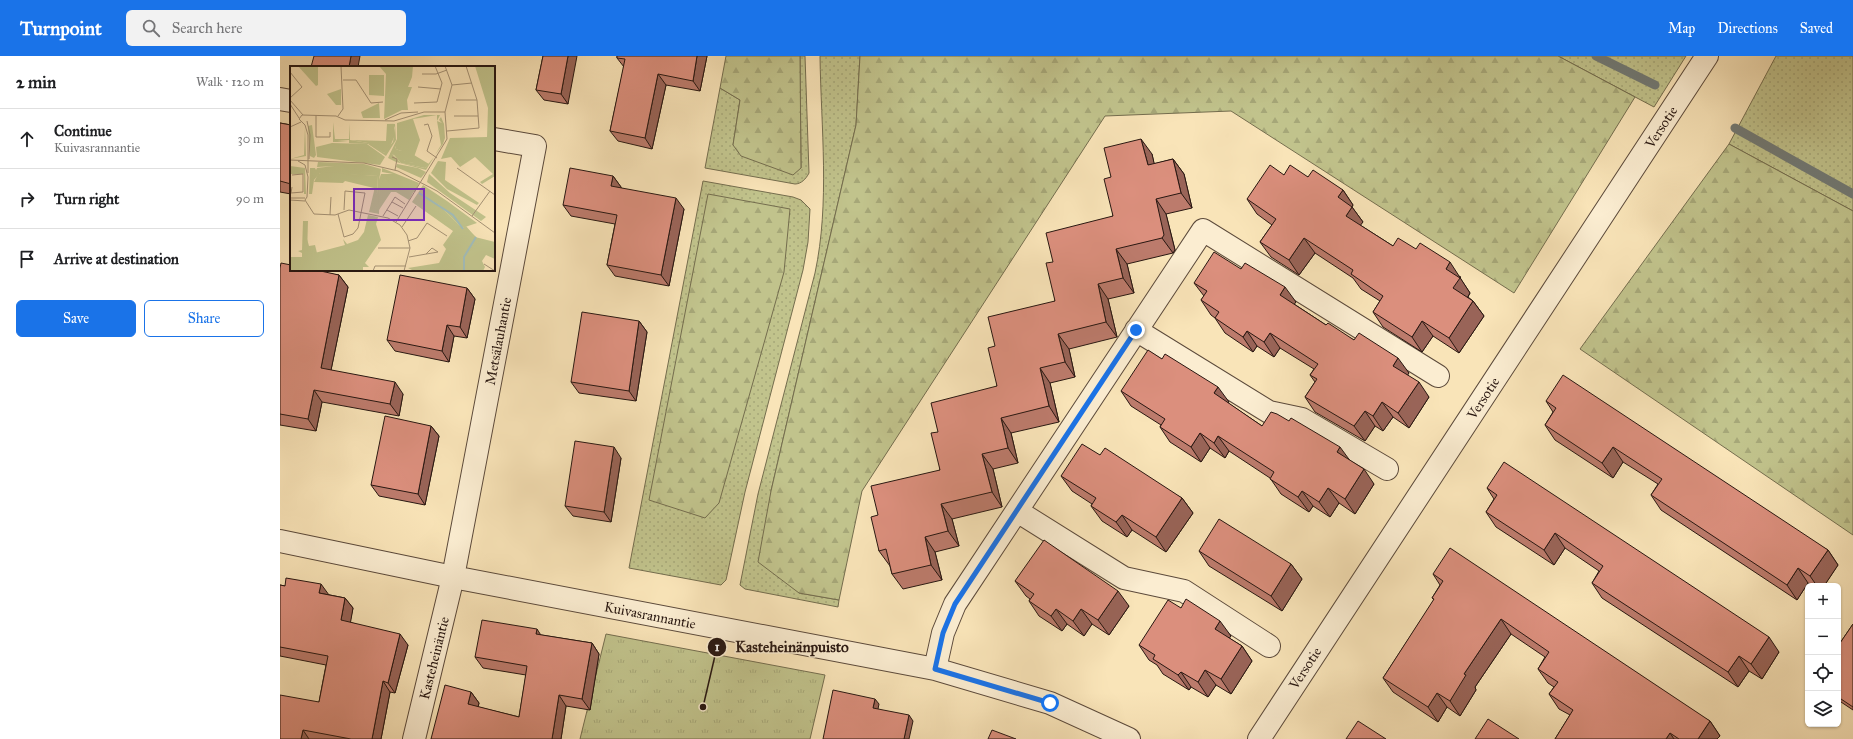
<!DOCTYPE html>
<html lang="en">
<head>
<meta charset="utf-8">
<style>
	:root { --surface:#fff; --page:#f2f2f2; --text:#202124; --muted:#757577; --line:#e0e0e0; --accent:#1a73e8 }
	body { margin:0; font-family:"IM FELL Great Primer",serif; background:var(--page); color:var(--text) }
	.controls { position:absolute; right:12px; bottom:12px; display:grid; overflow:hidden; border-radius:6px; box-shadow:0 1px 3px #0004 }
	.controls button { width:36px; height:36px; display:grid; place-items:center; padding:0; border:0; border-bottom:1px solid var(--line); background:var(--surface); color:var(--text); font:20px sans-serif }
	.stop { position:absolute; width:12px; height:12px; margin:-9px; border:3px solid #1a73e8; border-radius:50%; background:#fff }
	.stop.end { background:#1a73e8; border-color:#fff; box-shadow:0 1px 4px #0008 }
	.list { margin:0; padding:0; list-style:none }
	h2 { display:flex; justify-content:space-between; align-items:center; height:52px; margin:0; padding:0 16px; font-size:17px }
	h2 small { font-size:13px; font-weight:400; color:var(--muted) }
	.list li { display:grid; grid-template-columns:26px 1fr auto; gap:12px; align-items:center; box-sizing:border-box; height:60px; padding:0 16px; border-top:1px solid var(--line) }
	.list b { display:block; font-size:15px; white-space:nowrap }
	.list p { margin:0; font-size:13px; white-space:nowrap; color:var(--muted) }
	.list em { font-size:13px; font-style:normal; color:var(--muted) }
	.actions { display:flex; gap:8px; padding:12px 16px }
	.actions a { flex:1; padding:9px 0; border:1px solid var(--accent); border-radius:6px; text-align:center; font-size:14px; color:var(--accent) }
	.actions .main { background:var(--accent); color:#fff }
	.icon { flex:none; width:22px; height:22px; fill:none; stroke:currentColor; stroke-width:2; stroke-linecap:round; stroke-linejoin:round }
	.map { position:relative; flex:none; width:1573px; height:683px; overflow:hidden }
	header { display:flex; align-items:center; gap:24px; box-sizing:border-box; height:56px; padding:0 20px; background:var(--accent); color:#fff }
	header strong { font-size:19px }
	nav { display:flex; gap:22px; margin-inline-start:auto; font-size:14px }
	.search { width:280px; height:36px; background:var(--page); display:flex; align-items:center; gap:10px; box-sizing:border-box; padding:0 14px; border-radius:6px; color:var(--muted); font-size:15px }
	main { display:flex }
	aside { flex:1; background:var(--surface) }
	.map>svg:first-child { display:block }
	.grass { fill:url(#grass-dots); stroke:#746d4e }
	.forest { fill:url(#forest-firs); stroke:#746d4e }
	.park { fill:url(#park-tufts); stroke:#746d4e }
	.lines { fill:none; stroke-linecap:round; stroke-linejoin:round }
	.stream { stroke:#717a76; stroke-width:9 }
	.minor-casing { stroke:#5c4a3b; stroke-width:24 }
	.minor { stroke:#fbedd1; stroke-width:22 }
	.wall { fill:#bc7b6c; stroke:#281711 }
	.shaded-wall { fill:#996458; stroke:#281711 }
	.building { fill:#db8f7d; stroke:#281711 }
	.route { stroke:#1a73e8; stroke-width:5 }
	.labels { text-anchor:middle; stroke-width:3; stroke-linejoin:round; paint-order:stroke }
	.street-label { font-size:14px; fill:#281711; stroke:#fbedd1 }
	.inset-river { fill:none; stroke:#a1bcb9; stroke-width:2 }
	.inset-road { fill:none; stroke:#a59275; stroke-width:1 }
	.view { fill:#7b2cbf; fill-opacity:0.15; stroke:#7b2cbf; stroke-width:2 }
	.inset-edge { fill:none; stroke:#281711; stroke-width:2 }
	.leader { fill:none; stroke:#281711; stroke-width:1.5 }
	.callout-dot { fill:#281711; stroke:#fbedd1; stroke-width:1.5 }
	.mark-label { font-size:12px; text-anchor:middle; font-weight:bold; fill:#fff }
	.callout-label { font-size:15px; text-anchor:middle; font-weight:bold; fill:#281711; stroke:#fbedd1; stroke-width:3; stroke-linejoin:round; paint-order:stroke }
</style>
</head>
<body>
<header>
<strong>Turnpoint</strong>
<div class="search"><svg class="icon" aria-label="search" viewBox="0 0 24 24"><circle cx="10" cy="10" r="6"/><path d="M15 15l6 6"/></svg>Search here</div>
<nav><a>Map</a><a>Directions</a><a>Saved</a></nav>
</header>
<main>
<aside>
<h2>2 min<small>Walk · 120 m</small></h2>
<ul class="list">
<li><svg class="icon" aria-label="ahead" viewBox="0 0 24 24"><path d="M12 20V5M6 11l6-6 6 6"/></svg><div><b>Continue</b><p>Kuivasrannantie</p></div><em>30 m</em></li>
<li><svg class="icon" aria-label="right" viewBox="0 0 24 24"><path d="M7 20v-9h11M14 6l5 5-5 5"/></svg><div><b>Turn right</b></div><em>90 m</em></li>
<li><svg class="icon" aria-label="arrive" viewBox="0 0 24 24"><path d="M6 21V4h12l-3 4 3 4H6"/></svg><div><b>Arrive at destination</b></div></li>
</ul>
<div class="actions"><a class="main">Save</a><a>Share</a></div>
</aside>
<div class="map">
<svg width="1573" height="683" viewBox="0 0 1573 683">
	<defs>
		<pattern id="grass-dots" width="8" height="8" patternUnits="userSpaceOnUse"><rect width="8" height="8" fill="#c1c38c"/><path d="M2 2h.1M6 6h.1" fill="none" stroke="#a6a778" stroke-width="1.8" stroke-linecap="round"/></pattern>
		<pattern id="forest-firs" width="22" height="20" patternUnits="userSpaceOnUse"><rect width="22" height="20" fill="#c1c38c"/><path d="M5 1l3.5 6h-7zM16 11l3.5 6h-7z" fill="#a6a778"/></pattern>
		<pattern id="park-tufts" width="24" height="20" patternUnits="userSpaceOnUse"><rect width="24" height="20" fill="#c1c38c"/><path d="M3 7l-1-3M5 7V3M7 7l1-3M15 17l-1-3M17 17v-4M19 17l1-3" fill="none" stroke="#a6a778"/></pattern>
	</defs>
	<rect width="100%" height="100%" fill="#f9e4b8"/>
	<filter id="stains"><feTurbulence type="fractalNoise" baseFrequency=".005" numOctaves="4"/><feColorMatrix values="0 0 0 0 .2 0 0 0 0 .09 0 0 0 0 .02 0 0 0 .5 -.17"/></filter>
	<radialGradient id="worn" r=".72"><stop offset=".6" stop-color="#630" stop-opacity="0"/><stop offset="1" stop-color="#630" stop-opacity=".3"/></radialGradient>
	<path class="grass" d="M520 0H525L529 117C526 123 521 128 515 128L425 112 440 32 460 44 453 89 521 112Z
		M540 0H580L576 69 491 435 519 537 559 544 558 551 465 533 460 529 478 438 535 217C550 147 541 72 540 0Z
		M1278 0H1406L1374 51Z
		M1496 0H1573V155L1449 88Z
		M423 125 513 141 521 144 530 153 528 186 523 214 465 436 446 524 441 529 349 512Z"/>
	<path class="forest" d="M446 0H520L521 112 513 119 461 100 453 89 460 44 440 32Z
		M580 0H1278L1355 41 1234 237 951 55 825 60 582 435 559 544 519 537 478 506 491 435 576 69Z
		M1449 88 1573 155V479L1300 293Z
		M428 138 510 153 504 216 439 447 425 462 369 444Z"/>
	<path class="park" d="M326 578 545 619 530 683H300Z"/>
	<g class="lines">
		<path class="stream" d="M1316 0 1375 29
			M1455 72 1573 138"/>
		<defs>
			<path id="minor" d="M0 43 11 45
				M856 274 989 356 1022 363 1107 413
				M737 455 844 522 904 535 989 590
				M0 485 173 521 655 613 770 647 849 683
				M655 613 663 577 675 548 923 174 1158 320
				M134 683 173 521 255 90 214 83
				M979 683 1427 0"/>
		</defs>
		<use href="#minor" class="minor-casing"/>
		<use href="#minor" class="minor"/>
	</g>
	<path class="wall" d="M263 0 288 48 264 44 256 34Z
		M337 0H427L420 35 386 29 372 93 338 85 330 75 344 11 337 2Z
		M0 67 11 69V138L0 136Z
		M872 98 874 108 893 103 904 118 912 152 886 158 895 194 893 197 847 208 854 237 828 243 837 281 789 293 795 321 770 327 779 366 731 377 738 407 713 413 722 451 672 463 679 490 655 496 662 524 623 533 612 518 610 510 599 495 598 459 660 414 658 376 717 330 715 290 775 245 773 206 833 160 831 121Z
		M1004 119 1028 121 1063 134 1073 149 1072 151 1083 166 1080 169 1113 190 1181 221 1180 222 1190 237 1188 241 1193 245 1204 260 1179 297 1153 280 1142 296 1103 271 1093 256 1100 245 1081 233 1073 222 1035 197 1019 219 991 201 980 186 992 169 977 158 967 143Z
		M333 120 341 131V132L404 153 389 230 335 220 327 209 335 168 291 160 283 149Z
		M0 212 59 219 68 231 51 314 123 338 119 360 42 346 36 375 0 369Z
		M961 213 1016 246 1014 248 1046 269 1074 284 1129 317 1127 319 1149 341 1129 372 1113 361 1103 375 1095 370 1085 385 1035 356 1025 341 1035 326 1030 319 1034 313 1000 292 994 301 977 290 973 296 945 277 935 262 931 259 921 244 924 240 914 227Z
		M187 232 195 243 187 282 174 280 169 306 115 295 107 284Z
		M359 265 367 276 356 345 299 337 291 326Z
		M841 335 949 346 948 347 982 370 1070 404 1094 428 1075 458 1059 447 1050 461 1033 450 1029 456 1001 438 990 422 949 395 945 402 930 392 921 406 890 386 880 371 881 369 851 350Z
		M1266 345 1548 494 1558 509 1544 530H1532L1528 527 1517 544 1381 454 1371 439 1378 428 1343 406 1333 422 1275 384 1265 369 1273 356Z
		M151 370 159 380 145 449 99 440 91 429Z
		M820 399 902 442 913 457 886 496 852 474 847 481 822 465 811 450 812 448 792 435 781 420Z
		M341 402 331 466 293 460 285 450Z
		M1207 432 1499 596 1482 623 1469 615 1458 631 1322 542 1312 527 1319 515 1285 492 1274 509 1216 471 1206 456 1214 443Z
		M919 495 1011 508 1022 523 1002 555 929 510Z
		M1153 518 1430 665 1440 680 1437 683H1275L1290 659 1279 653 1269 638 1274 631 1268 627 1258 613 1265 601 1231 578 1195 631 1196 634 1180 660 1167 651 1158 666 1113 636 1103 622 1154 544 1152 542 1160 529Z
		M735 525 849 550 829 579 812 568 804 580 787 568 782 575 759 560 749 545 750 543 746 540Z
		M0 529 65 542 73 552 70 566 128 589 115 637 110 636 101 683H0L39 646 46 609 0 600Z
		M901 552 951 580 949 582 962 590 972 605 951 638 936 629 928 641 911 631 909 634 883 618 877 609 869 604 859 589Z
		M1573 568V654L1558 644V590Z
		M261 579 312 587 319 598 310 654 286 650 281 683H151L191 636 199 647 198 651 239 661 246 619 203 612 195 601Z"/>
	<path class="shaded-wall" d="M71 0H80L78 11H69Z
		M288 0H297L288 48 281 38Z
		M417 0H427L420 35 413 25Z
		M378 18 386 29 372 93 365 82Z
		M861 83 872 98 878 124 868 109Z
		M893 103 904 118 912 152 901 137Z
		M333 120 341 131 339 141 331 130Z
		M1063 134 1073 149 1068 156 1058 141Z
		M396 142 404 153 389 230 381 219Z
		M876 143 886 158 895 194 893 197 882 182Z
		M1072 151 1083 166 1076 175 1066 160Z
		M1024 182 1035 197 1019 219 1009 204Z
		M836 193 847 208 854 237 843 222Z
		M1170 206 1190 237 1184 247 1173 232 1166 213Z
		M59 219 68 231 49 324 41 312Z
		M818 228 828 243 837 281 826 266Z
		M1005 231 1016 246 1010 254 1000 239Z
		M187 232 195 243 187 282 180 271Z
		M1193 245 1204 260 1179 297 1169 282Z
		M359 265 367 276 356 345 349 335Z
		M1142 265 1153 280 1142 296 1132 281Z
		M167 269 174 280 169 306 162 295Z
		M967 275 977 290 973 296 963 281Z
		M990 277 1000 292 994 301 984 286Z
		M778 278 789 293 795 321 785 306Z
		M1118 302 1129 317 1124 325 1113 310Z
		M760 312 770 327 779 366 769 350Z
		M115 326 123 338 119 360 110 348Z
		M1139 326 1149 341 1129 372 1118 357Z
		M938 331 949 346 944 352 934 337Z
		M34 334 42 346 36 375 28 363Z
		M1102 346 1113 361 1103 375 1093 360Z
		M1085 355 1095 370 1085 385 1074 370Z
		M721 362 731 377 738 407 728 392Z
		M151 370 159 380 145 449 138 438Z
		M920 377 930 392 921 406 911 391Z
		M938 380 949 395 945 402 934 387Z
		M334 391 341 402 331 466 324 456Z
		M1060 391 1071 406 1057 396Z
		M1333 391 1343 406 1333 422 1322 407Z
		M702 398 713 413 722 451 712 436Z
		M1084 413 1094 428 1075 458 1065 443Z
		M1048 432 1059 447 1050 461 1039 446Z
		M1022 435 1033 450 1029 456 1018 441Z
		M902 442 913 457 886 496 876 481Z
		M661 448 672 463 679 490 668 475Z
		M842 459 852 474 847 481 836 466Z
		M1275 477 1285 492 1274 509 1264 494Z
		M645 481 655 496 662 524 651 509Z
		M1548 494 1558 509 1544 530H1537L1530 520Z
		M1011 508 1022 523 1002 555 991 540Z
		M1518 512 1528 527 1517 544 1507 529Z
		M41 528 49 539 39 537Z
		M838 535 849 550 829 579 818 564Z
		M65 542 73 552 69 575 61 564Z
		M776 553 787 568 782 575 771 560Z
		M801 553 812 568 804 580 793 565Z
		M1221 563 1231 578 1195 631 1196 634 1180 660 1170 645 1184 618Z
		M940 565 951 580 945 588 935 573Z
		M257 573 264 584 256 578Z
		M120 578 128 589 115 637 108 627Z
		M1489 581 1499 596 1482 623 1471 608Z
		M312 587 319 598 310 654 302 643Z
		M962 590 972 605 951 638 941 623Z
		M1459 600 1469 615 1458 631 1448 616Z
		M925 614 936 629 928 641 918 626Z
		M901 616 911 631 909 634 898 619Z
		M103 625 110 636 101 683H92Z
		M191 636 199 647 196 659 188 648Z
		M1157 637 1167 651 1158 666 1148 651Z
		M279 639 286 650 281 683H272Z
		M595 643 599 648 597 658 593 652Z
		M629 659 633 665 629 683H624Z
		M1430 665 1440 680 1437 683H1418Z
		M23 674 29 683H21Z
		M1390 677 1394 683H1386Z"/>
	<path class="building" d="M34 0H71L69 11H31Z
		M263 0H288L281 38 256 34Z
		M337 0H417L413 25 378 18 365 82 330 75 345 3 337 2Z
		M0 67 11 69V128L0 125Z
		M861 83 868 109 893 103 901 137 876 143 884 179 882 182 836 193 843 222 818 228 826 266 778 278 785 306 760 312 769 350 721 362 728 392 702 398 712 436 661 448 668 475 645 481 651 509 612 518 606 493 599 495 591 461 598 459 591 430 660 414 651 377 658 376 651 347 717 330 708 292 715 290 708 261 775 245 766 207 773 206 766 177 833 160 824 123 831 121 824 92Z
		M990 109 1004 119 1010 109 1028 121 1033 114 1063 134 1058 141 1072 151 1066 160 1113 190 1118 182 1136 193 1140 187 1170 206 1166 213 1180 222 1173 232 1193 245 1169 282 1142 265 1132 281 1093 256 1103 240 1071 218 1073 214 1024 182 1009 204 980 186 996 163 967 143Z
		M290 112 333 120 331 130 396 142 381 219 327 209 337 159 283 149Z
		M934 196 961 213 965 207 1005 231 1000 239 1046 269 1048 267 1074 284 1079 277 1118 302 1113 310 1139 326 1118 357 1102 346 1093 360 1085 355 1074 370 1025 341 1037 323 1030 319 1038 308 990 277 984 286 967 275 963 281 935 262 939 256 921 244 927 235 914 227Z
		M1 207 11 209V214H36L59 219 41 312 115 326 110 348 34 334 28 363 0 358V212Z
		M120 219 187 232 180 271 167 269 162 295 107 284Z
		M302 256 359 265 349 335 291 326Z
		M868 294 882 303 885 298 938 331 934 337 982 370 991 356 997 358 1009 365 1011 362 1060 391 1057 396 1084 413 1065 443 1048 432 1039 446 1022 435 1018 441 990 423 994 416 938 380 934 387 920 377 911 391 880 371 885 363 841 335Z
		M1283 319 1548 494 1530 520 1518 512 1507 529 1371 439 1382 423 1333 391 1322 407 1265 369 1276 352 1266 345Z
		M105 360 151 370 138 438 91 429Z
		M295 385 334 391 324 456 285 450Z
		M802 388 820 399 825 392 902 442 876 481 842 459 836 466 811 450 816 442 781 420Z
		M1224 406 1489 581 1471 608 1459 600 1448 616 1312 527 1323 510 1275 477 1264 494 1206 456 1217 439 1207 432Z
		M939 463 1011 508 991 540 919 495Z
		M764 484 838 535 818 564 801 553 793 565 776 553 771 560 749 545 754 538 735 525Z
		M1170 492 1430 665 1418 683H1399L1390 677 1386 683H1275L1293 654 1269 638 1278 626 1258 613 1269 596 1221 563 1184 618 1186 619 1170 645 1157 637 1148 651 1103 622 1154 543 1152 542 1163 525 1153 518Z
		M6 522 41 528 39 537 65 542 61 564 120 578 108 627 103 625 92 683H71L23 674 21 683H0V639L39 646 48 600 0 591V529L5 530Z
		M906 543 940 565 935 573 962 590 941 623 925 614 918 626 901 616 898 619 873 603 875 599 859 589 888 544 901 552Z
		M202 564 257 573 256 578 312 587 302 643 279 639 272 683H151L165 629 191 636 188 648 239 661 247 610 195 601Z
		M1573 568V651L1558 641V590Z
		M553 634 595 643 593 652 629 659 624 683H543Z
		M1208 663 1239 683H1195Z
		M1078 665 1106 683H1066Z
		M712 674 736 683H708Z"/>
	<g class="lines">
		<path class="route" d="M770 647 655 613 663 577 675 548 856 274"/>
	</g>
	<g class="labels">
		<g class="street-label">
			<text transform="translate(1381 71) rotate(-57)" y="5">Versotie</text>
			<text transform="translate(218 285) rotate(-79)" y="5">Metsälauhantie</text>
			<text transform="translate(1203 342) rotate(-57)" y="5">Versotie</text>
			<text transform="translate(370 559) rotate(11)" y="5">Kuivasrannantie</text>
			<text transform="translate(154 602) rotate(-76)" y="5">Kasteheinäntie</text>
			<text transform="translate(1025 612) rotate(-57)" y="5">Versotie</text>
		</g>
	</g>
	<g transform="translate(10 10)">
		<rect width="205" height="205" fill="#f9e4b8"/>
		<path d="M134 49H150L147 55V49L123 53 130 74 124 91V97L114 96 119 82 111 85 106 83V80L102 88 111 97 135 102 144 91 136 104 106 96 98 92 107 73V57ZM151 51 154 58 155 72 153 78 145 89 151 79 147 55 152 57 149 54ZM43 56 45 73H59L60 57V74L78 77 83 79 94 87 103 76 105 62 103 58 95 57 105 58 106 74 96 90 78 78 59 77V74L47 75 58 76H43ZM22 59 26 89 24 92 20 90 18 60ZM15 61 16 90 0 93 14 89ZM42 77 77 78 95 91 90 99 27 91 26 81ZM28 96 74 98 91 103 89 114 91 108H103L92 106V102L129 117 125 126 90 121 89 148 84 147 85 144 84 147 79 146 84 125 87 128 88 110 30 107 24 114 22 128H19L20 102H25L26 104 27 102 44 100 27 101ZM0 100 15 102 16 128H14V108H0ZM133 119 157 135 187 157 172 162 149 139 128 127Z" fill="#c1c38c"/>
		<path d="M185 0H205V110L192 118 190 116 203 108 185 91 170 101 161 91 151 93 160 72 197 71 198 42ZM51 23V39H46L37 28ZM97 58H104L105 69 99 83 94 87 78 77 61 74 96 75ZM42 78H74L92 89 86 97 33 90 31 86 33 80ZM105 79 106 83 111 85 115 80 124 81V88L114 95 124 97V89L139 98 135 102 111 97 104 89 100 88ZM148 95 156 96 155 114 189 137 187 139 157 123 141 107ZM107 98 128 102 136 106 131 112 106 101ZM33 106 88 110 87 128 84 127V122L55 115 53 117 24 116 28 108ZM139 108 160 127 196 151 191 155 137 116ZM94 112 124 125 119 134 106 126H101L87 147 90 121ZM128 127 149 139 172 162 176 160 185 171 205 176V193L196 189 192 195 195 201 193 205H124L118 202 149 197 156 183 153 179 163 165 122 136ZM17 173 19 180 25 179 27 187 35 186 17 191Z" fill="#c1c38c"/>
		<path d="M8 0H28V19L26 20ZM89 0H123L122 11 118 21H122L117 34 118 44H112L94 53 96 8ZM89 37 90 52H73L71 46ZM78 149 88 151 86 158 91 174 75 197 79 201H73V205H0V191H12V187L8 185 12 184 13 155H18L17 189 55 179 53 173 57 178 68 174 74 166ZM178 163 186 171 165 205H153L151 200 160 190 165 174Z" fill="#c1c38c"/>
		<path d="M79 9H94V30L79 29Z" fill="#c1c38c"/>
		<path class="inset-river" d="M129 127 163 149 173 163M174 205V191L186 171"/>
		<path class="inset-road" d="M0 6 12 21 0 32M132 8H146L157 4M53 14H66L81 37 93 36M162 19 182 17M128 21 151 23M0 34 13 49M166 34H187M124 37 147 36 152 17 145 0M0 38 9 52M134 46H155M26 49V71H40V66M48 50 53 43 51 0M164 50H188M95 54 111 47 128 46M17 55 20 69 19 93M134 59 138 58 142 70 137 85 147 92M0 61 11 56M157 65 189 62 187 34 176 0M102 91 107 93 105 104M0 94 74 97 108 105 147 125 205 167M8 95 15 99 18 111M167 102 205 129M18 107V69L15 59 9 53 12 49 46 50 55 54 104 55 134 46M18 111 17 131 15 134 24 148 45 149 59 144 98 152 110 159 117 169 120 182 114 205M2 121 1 127 13 126V108L2 109M0 132H15M0 134 15 135M102 136 113 142M97 144 108 150M48 148 54 171 63 168 68 162 75 127 55 125 54 144M40 149 41 131M93 150 105 131 115 138M182 150 200 125M106 156 157 73 155 46 162 19 155 0M112 161 126 140M118 175 127 172 137 157 157 170M88 182H120M136 188 142 182 148 186M119 191 148 186M194 198 205 205M83 205 85 200H116"/>
		<path class="view" d="M64 123H134V154H64Z"/>
		<rect width="205" height="205" class="inset-edge"/>
	</g>
	<path class="leader" d="M423 651L437 591"/>
	<g class="callout-dot">
		<circle cx="423" cy="651" r="4"/>
		<circle cx="437" cy="591" r="10"/>
	</g>
	<g class="mark-label">
		<text x="437" y="595">1</text>
	</g>
	<g class="callout-label">
		<text x="512" y="596">Kasteheinänpuisto</text>
	</g>
	<rect width="100%" height="100%" filter="url(#stains)"/>
	<rect width="100%" height="100%" fill="url(#worn)"/>
</svg>
<div class="controls">
<button>+</button>
<button>−</button>
<button><svg class="icon" aria-label="locate" viewBox="0 0 24 24"><circle cx="12" cy="12" r="6"/><path d="M12 2v4M12 18v4M2 12h4M18 12h4"/></svg></button>
<button><svg class="icon" aria-label="layers" viewBox="0 0 24 24"><path d="M12 4l9 5-9 5-9-5zM3 14l9 5 9-5"/></svg></button>
</div>
<div class="stop" style="left:770px;top:647px"></div>
<div class="stop end" style="left:856px;top:274px"></div>
</div>
</main>
</body>
</html>
